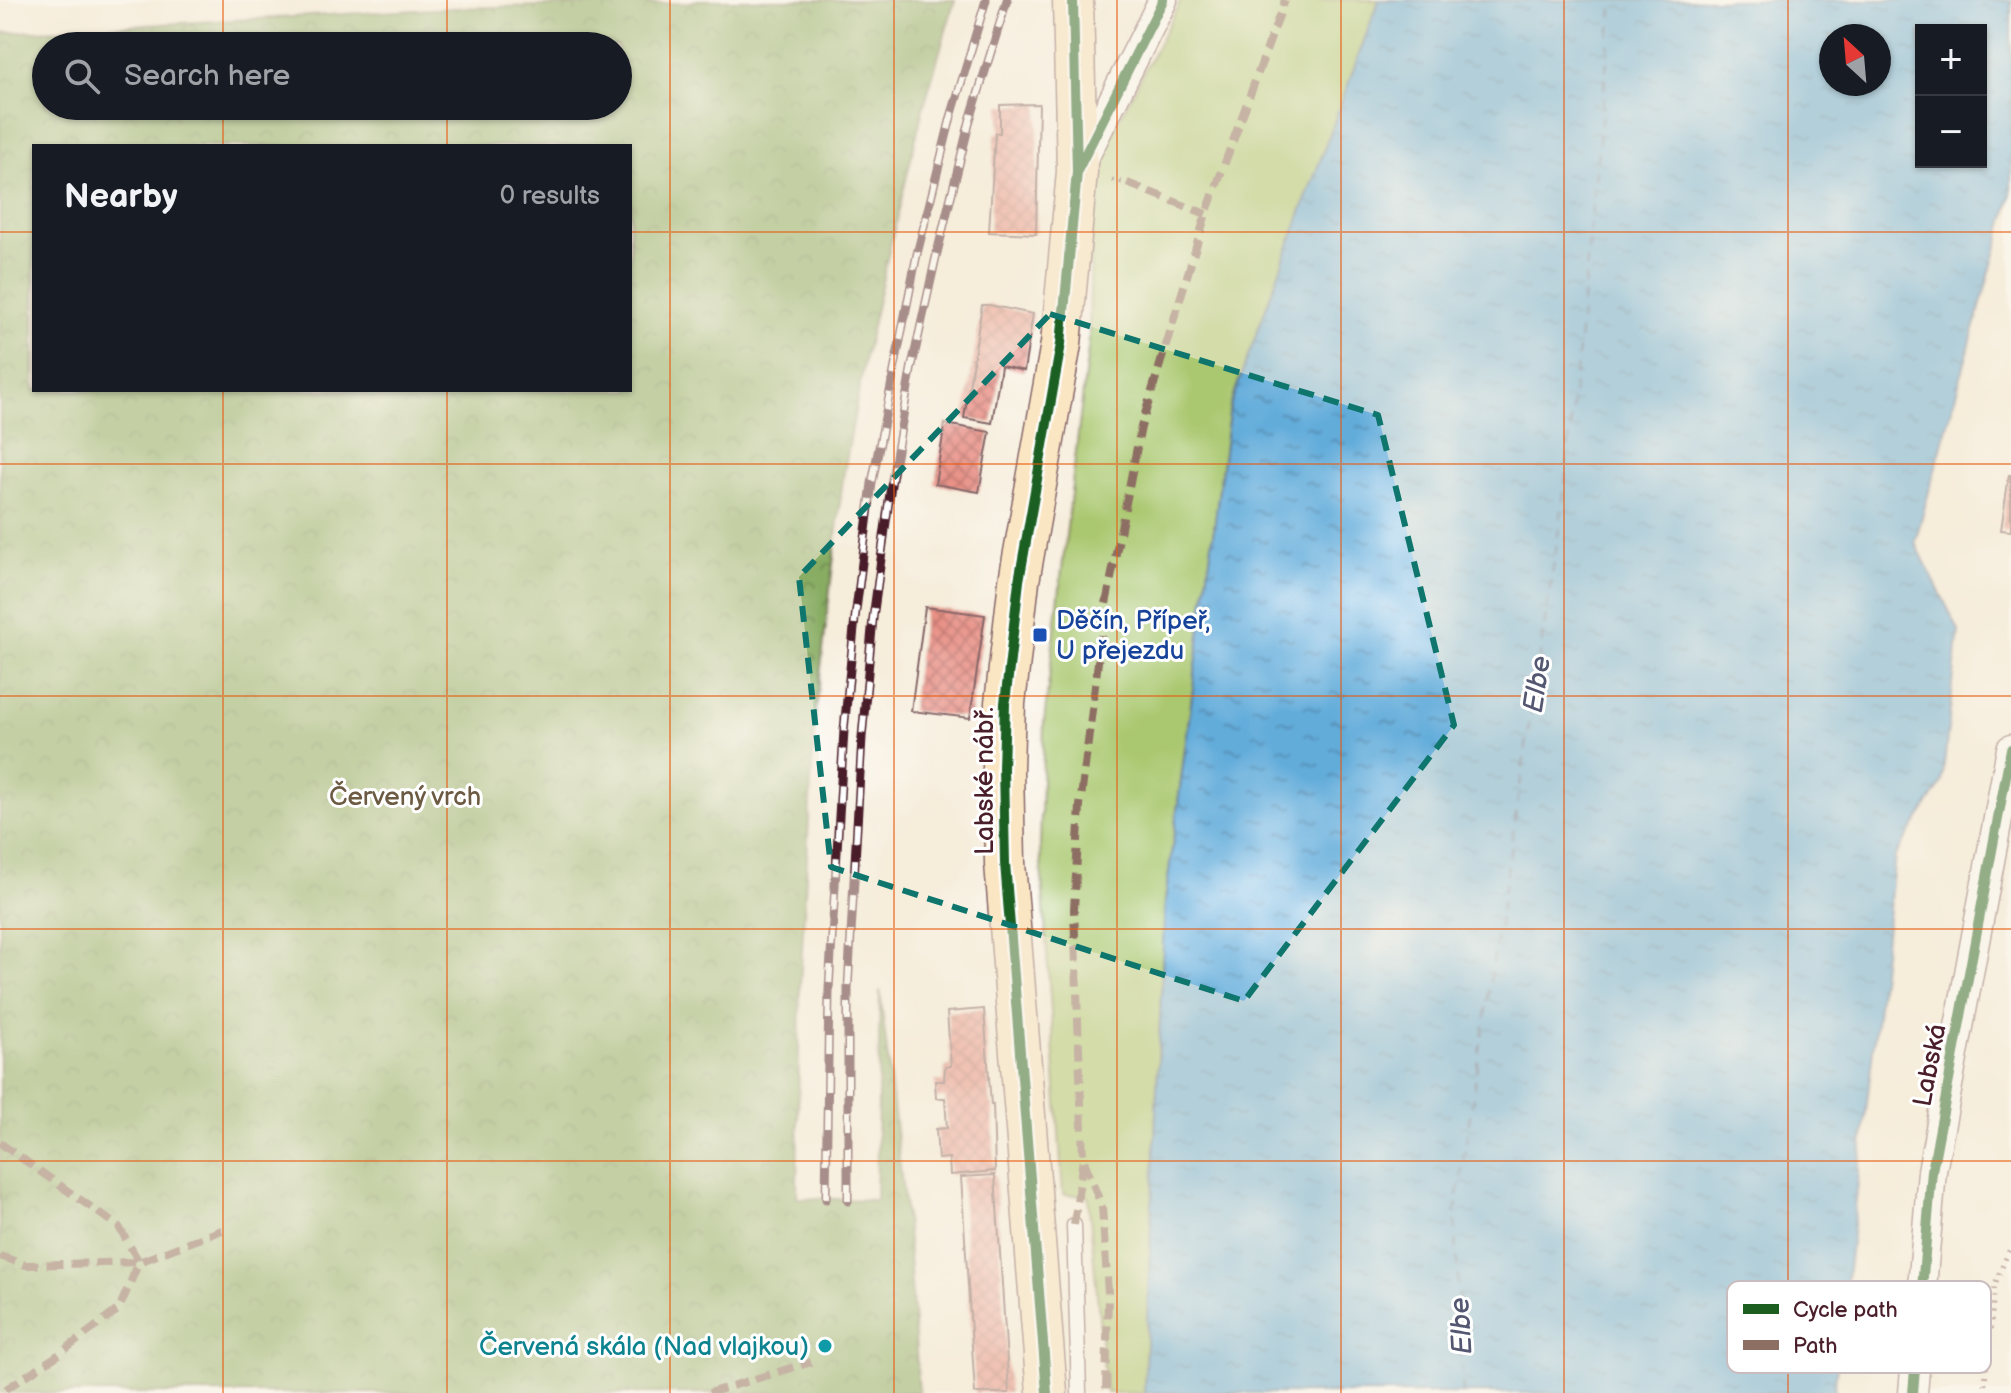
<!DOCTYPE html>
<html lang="en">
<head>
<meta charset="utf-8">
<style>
	:root { --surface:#171b24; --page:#242831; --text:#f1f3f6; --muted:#9ea1a6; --line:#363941 }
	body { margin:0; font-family:"Balsamiq Sans",sans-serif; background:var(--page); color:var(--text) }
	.controls { position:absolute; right:24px; top:24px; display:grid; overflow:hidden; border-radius:0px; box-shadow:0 2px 6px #0004 }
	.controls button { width:72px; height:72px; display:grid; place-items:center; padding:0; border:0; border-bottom:2px solid var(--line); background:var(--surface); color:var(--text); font:40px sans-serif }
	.compass { position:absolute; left:1819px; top:24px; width:72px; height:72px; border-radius:50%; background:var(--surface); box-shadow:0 2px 6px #0004; rotate:334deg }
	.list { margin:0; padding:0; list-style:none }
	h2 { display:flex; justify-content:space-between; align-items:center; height:104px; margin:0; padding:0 32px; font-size:34px }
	h2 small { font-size:26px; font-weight:400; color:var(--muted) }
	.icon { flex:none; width:44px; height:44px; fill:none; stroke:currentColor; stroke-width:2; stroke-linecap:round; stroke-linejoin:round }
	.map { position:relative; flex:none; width:2011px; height:1393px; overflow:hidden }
	.search { position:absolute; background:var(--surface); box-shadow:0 2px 6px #0004; left:32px; top:32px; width:600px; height:88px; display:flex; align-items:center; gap:20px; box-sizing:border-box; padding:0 28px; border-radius:44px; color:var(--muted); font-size:30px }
	.panel { position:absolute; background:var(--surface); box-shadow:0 2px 6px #0004; left:32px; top:144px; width:600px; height:248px; border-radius:0px }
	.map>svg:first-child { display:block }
	.green { fill:#aac86f; stroke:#7a744d; stroke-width:2 }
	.forest { fill:url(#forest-crowns); stroke:#686646; stroke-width:2; fill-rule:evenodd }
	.water { fill:url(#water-ripples); stroke:#566682; stroke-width:2; fill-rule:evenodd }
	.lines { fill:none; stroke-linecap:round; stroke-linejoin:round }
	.ferry { stroke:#545771; stroke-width:2; stroke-dasharray:10 8; stroke-linecap:butt }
	.building { fill:url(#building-cross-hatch) }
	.lane-casing { stroke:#866769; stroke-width:17 }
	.street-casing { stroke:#866769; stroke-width:31 }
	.secondary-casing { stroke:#866769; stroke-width:43 }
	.path { stroke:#866769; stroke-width:5; stroke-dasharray:2 6; stroke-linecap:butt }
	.lane { stroke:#fff; stroke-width:14 }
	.street { stroke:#fff; stroke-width:28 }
	.secondary { stroke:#fbe6c4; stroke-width:40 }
	.rail-casing { stroke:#4a1f2b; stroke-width:9 }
	.rail { stroke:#fff; stroke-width:6; stroke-dasharray:18; stroke-linecap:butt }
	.quiet { stroke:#8d6e63; stroke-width:8; stroke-dasharray:16 8; stroke-linecap:butt }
	.cycleway-casing { stroke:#fff; stroke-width:15 }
	.cycleway { stroke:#1b5e20; stroke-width:10 }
	.marked { fill:none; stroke:#0f766e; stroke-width:6; stroke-dasharray:16 10; stroke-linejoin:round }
	.grid { fill:none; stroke:#e8590c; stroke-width:2; stroke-opacity:0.55 }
	.transit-dot { fill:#1a4fb4; stroke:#fff; stroke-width:3 }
	.culture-dot { fill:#0f9aa8; stroke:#fff; stroke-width:3 }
	.labels { text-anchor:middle; stroke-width:6; stroke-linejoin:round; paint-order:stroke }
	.transit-label { font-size:26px; fill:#164399; stroke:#fff; text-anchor:start }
	.street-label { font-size:26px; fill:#4a1f2b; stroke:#fff }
	.park-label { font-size:26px; fill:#6c5a43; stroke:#fff }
	.culture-label { font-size:26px; fill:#0d838f; stroke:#fff; text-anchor:end }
	.water-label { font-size:28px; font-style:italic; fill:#545771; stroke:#fff }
	.key { fill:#fff; stroke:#c9bcbf; stroke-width:2 }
	.key-label { font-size:22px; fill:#4a1f2b }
</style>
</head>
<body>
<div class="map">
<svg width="2011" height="1393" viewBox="0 0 2011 1393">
	<defs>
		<pattern id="forest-crowns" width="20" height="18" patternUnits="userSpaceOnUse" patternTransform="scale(2)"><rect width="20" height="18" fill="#87ac62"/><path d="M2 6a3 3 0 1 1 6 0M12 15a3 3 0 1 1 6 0" fill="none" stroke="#708b51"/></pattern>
		<pattern id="water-ripples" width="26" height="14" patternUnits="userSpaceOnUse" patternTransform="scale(2)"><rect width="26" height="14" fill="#62acda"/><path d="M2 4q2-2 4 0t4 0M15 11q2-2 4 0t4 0" fill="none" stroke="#538bb1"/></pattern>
		<pattern id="building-cross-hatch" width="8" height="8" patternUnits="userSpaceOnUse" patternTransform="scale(2)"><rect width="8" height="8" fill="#e88f84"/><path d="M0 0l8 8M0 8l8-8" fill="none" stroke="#be746c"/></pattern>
	</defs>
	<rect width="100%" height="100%" fill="#fff"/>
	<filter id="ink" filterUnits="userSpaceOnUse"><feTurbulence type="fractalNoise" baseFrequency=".0125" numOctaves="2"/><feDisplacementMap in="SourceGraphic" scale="16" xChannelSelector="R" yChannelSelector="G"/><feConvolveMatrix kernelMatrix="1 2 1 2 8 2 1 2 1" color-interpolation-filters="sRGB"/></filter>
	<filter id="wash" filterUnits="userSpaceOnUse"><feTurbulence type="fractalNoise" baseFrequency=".006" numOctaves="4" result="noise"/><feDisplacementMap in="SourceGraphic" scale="32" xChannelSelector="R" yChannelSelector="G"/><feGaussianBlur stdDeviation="1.8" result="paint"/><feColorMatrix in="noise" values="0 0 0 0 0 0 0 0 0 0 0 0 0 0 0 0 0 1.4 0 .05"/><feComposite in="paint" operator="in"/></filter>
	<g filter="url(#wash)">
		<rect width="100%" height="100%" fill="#f6eddb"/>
		<path class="green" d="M1181 0H1379L1230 406 1165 902 1144 1393H1106L1088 1196 1063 1194 1040 847 1044 722 1089 341 1092 172Z"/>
		<path class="forest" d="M698 0H955L923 109 890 247 865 357 843 478 814 728 800 988 797 1198 876 1200 880 990 907 1227 919 1393H0V33L451 8 687 3ZM46 46H618V106H46ZM34 146H630V390H34Z"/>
		<path class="water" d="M1379 0H2011V196L1915 542 1959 631 1942 783 1895 856 1834 1393H1144L1165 902 1230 406ZM1921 30H1981V162H1921ZM1831 36H1879V84H1831Z"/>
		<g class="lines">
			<path class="ferry" d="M1463 1393 1455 1215 1563 502 1613 0"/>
		</g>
		<g id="blocks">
			<path class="building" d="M1039 104 1036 234 989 232 995 133H1000V105Z
				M982 305H989L1033 314 1024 371 1001 366 992 423 964 418Z
				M945 424 990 432 979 492 935 484Z
				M2009 475H2011V531L2001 530Z
				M925 607 985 615 970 718 911 711Z
				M984 1009 991 1105 993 1104 995 1171 950 1175 949 1158 938 1159 936 1129 947 1128 945 1098H936L935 1081H944L945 1067 951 1066 947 1012Z
				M995 1175 1009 1393H975L961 1177Z"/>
		</g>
	</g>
	<g filter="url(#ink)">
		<use href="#blocks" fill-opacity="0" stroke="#866769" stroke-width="2"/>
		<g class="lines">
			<defs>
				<path id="lane" d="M1074 1225 1079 1393"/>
				<path id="street" d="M1079 168 1163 0
					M1913 1393 1932 1171 2011 749"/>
				<path id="secondary" d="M1047 1393 1005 863 1003 768 1005 703 1019 581 1061 344 1077 172 1073 0"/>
			</defs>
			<use href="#lane" class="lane-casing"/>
			<use href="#street" class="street-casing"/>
			<use href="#secondary" class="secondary-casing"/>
			<path class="path" d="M1112 180 1127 183
				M1984 1393 1995 1284 2011 1246"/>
			<use href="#lane" class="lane"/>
			<use href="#street" class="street"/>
			<use href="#secondary" class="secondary"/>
			<defs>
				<path id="rail" d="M826 1199 829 989 844 730 855 618 872 483 917 254 951 117 986 0
					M848 1201V988L862 737 873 618 891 485 911 370 936 257 970 120 1007 0"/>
			</defs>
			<use href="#rail" class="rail-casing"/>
			<use href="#rail" class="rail"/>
			<path class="quiet" d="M1127 183 1206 214
				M0 1143 119 1227 139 1262 119 1309 58 1355 0 1393
				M1084 1161 1102 1207 1108 1293 1106 1393
				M1074 1225 1083 1158 1074 909 1080 806 1104 614 1141 427 1206 214 1285 0
				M0 1256 26 1265 139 1262 222 1230
				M709 1393 811 1362"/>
			<defs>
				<path id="cycleway" d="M1078 169 1163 0
					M1047 1393 1005 863 1003 768 1005 703 1019 581 1061 344 1077 172 1073 0
					M1913 1393 1932 1171 2011 749"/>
			</defs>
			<use href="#cycleway" class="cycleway-casing"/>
			<use href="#cycleway" class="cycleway"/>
		</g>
	</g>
	<path d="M0 0H2011V1393H0ZM1050 314 1378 415 1454 725 1244 1001 831 867 799 577Z" fill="#f6eddb" fill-opacity=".55" fill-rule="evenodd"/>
	<path class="marked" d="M1050 314 1378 415 1454 725 1244 1001 831 867 799 577Z"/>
	<path class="grid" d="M223 0V46M447 0V46M670 0V1393M894 0V1393M1117 0V1393M1341 0V1393M1564 0V1393M1788 0V1393M223 106V146M447 106V146M0 232H34M630 232H2011M223 390V1393M447 390V1393M0 464H2011M0 696H2011M0 929H2011M0 1161H2011"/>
	<rect class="transit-dot" x="1032" y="627" width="16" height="16" rx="4"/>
	<circle class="culture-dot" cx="825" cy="1346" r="8"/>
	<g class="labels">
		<g class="transit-label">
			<text x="1056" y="629">Děčín, Přípeř,<tspan x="1056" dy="30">U přejezdu</tspan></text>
		</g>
		<g class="street-label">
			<text transform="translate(984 781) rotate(-90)" y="9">Labské nábř.</text>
			<text transform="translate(1929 1065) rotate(-79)" y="9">Labská</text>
		</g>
		<g class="park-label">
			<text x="405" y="805">Červený vrch</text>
		</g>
		<g class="culture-label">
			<text x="809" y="1355">Červená skála (Nad vlajkou)</text>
		</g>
		<g class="water-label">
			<text transform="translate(1536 684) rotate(-81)" y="10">Elbe</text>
			<text transform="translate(1460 1326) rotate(-93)" y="10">Elbe</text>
		</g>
	</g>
	<rect x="1727" y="1281" width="264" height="92" rx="12" class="key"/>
	<rect x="1743" y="1304" width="36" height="10" fill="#1b5e20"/>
	<rect x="1743" y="1340" width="36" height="10" fill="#8d6e63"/>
	<g class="key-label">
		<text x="1793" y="1317">Cycle path</text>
		<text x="1793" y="1353">Path</text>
	</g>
</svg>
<div class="controls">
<button>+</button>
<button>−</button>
</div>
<svg class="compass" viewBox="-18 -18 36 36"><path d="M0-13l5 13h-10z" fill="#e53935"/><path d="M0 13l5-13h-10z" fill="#9ea1a6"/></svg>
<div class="search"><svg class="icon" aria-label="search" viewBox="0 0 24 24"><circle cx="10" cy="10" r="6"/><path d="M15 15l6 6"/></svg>Search here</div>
<section class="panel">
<h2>Nearby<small>0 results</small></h2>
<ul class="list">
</ul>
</section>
</div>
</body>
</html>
